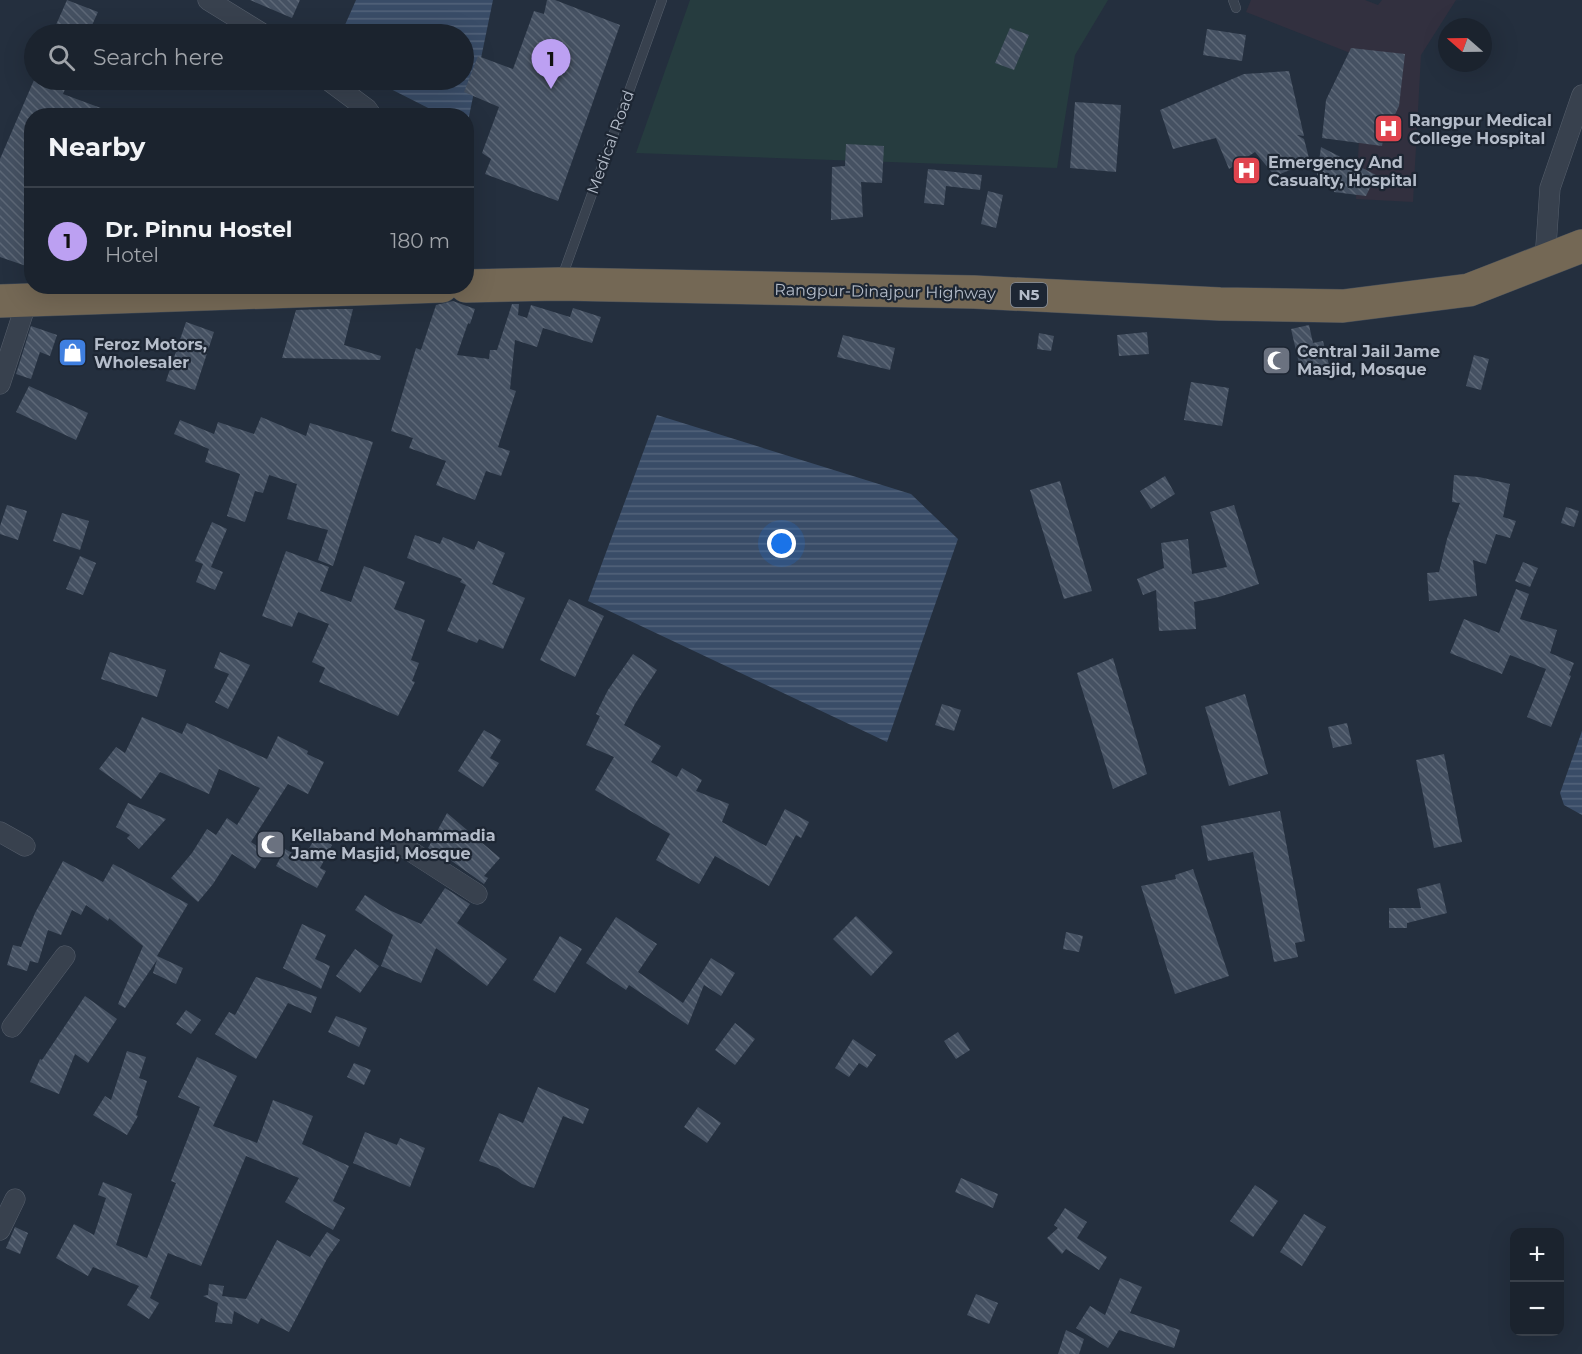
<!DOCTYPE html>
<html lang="en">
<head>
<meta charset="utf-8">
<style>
	:root { --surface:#1b232e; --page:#242b36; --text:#f1f3f6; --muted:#a0a4aa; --line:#39404a; --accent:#bca0f2 }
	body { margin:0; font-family:Montserrat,sans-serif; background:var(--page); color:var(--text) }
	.controls { position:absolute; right:18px; bottom:18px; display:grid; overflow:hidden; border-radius:12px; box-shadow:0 6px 24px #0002 }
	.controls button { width:54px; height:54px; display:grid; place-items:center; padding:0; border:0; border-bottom:2px solid var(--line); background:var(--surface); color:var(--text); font:30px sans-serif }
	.compass { position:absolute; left:1438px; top:18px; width:54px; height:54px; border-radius:50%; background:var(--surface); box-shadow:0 6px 24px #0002; rotate:290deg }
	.you { position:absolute; left:782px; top:544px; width:21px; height:21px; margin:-15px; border:4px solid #fff; border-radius:50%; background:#1a73e8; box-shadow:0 0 0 9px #1a73e833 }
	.badge { display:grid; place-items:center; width:39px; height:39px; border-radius:50%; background:var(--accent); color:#111; font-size:20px; font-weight:700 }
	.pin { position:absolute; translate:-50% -50px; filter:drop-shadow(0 2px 3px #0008) }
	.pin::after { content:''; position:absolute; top:32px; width:21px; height:18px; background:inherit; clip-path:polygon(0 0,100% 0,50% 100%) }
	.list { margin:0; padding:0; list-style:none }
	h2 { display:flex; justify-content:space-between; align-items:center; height:78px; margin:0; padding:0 24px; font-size:26px }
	h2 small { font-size:20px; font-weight:400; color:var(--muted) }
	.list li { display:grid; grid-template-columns:39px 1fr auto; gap:18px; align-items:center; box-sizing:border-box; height:108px; padding:0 24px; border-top:2px solid var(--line) }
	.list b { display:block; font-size:22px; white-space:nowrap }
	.list p { margin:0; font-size:20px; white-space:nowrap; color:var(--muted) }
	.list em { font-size:20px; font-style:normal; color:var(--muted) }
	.icon { flex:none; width:33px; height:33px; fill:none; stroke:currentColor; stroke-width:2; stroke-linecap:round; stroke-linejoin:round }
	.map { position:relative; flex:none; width:1582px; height:1354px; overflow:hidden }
	.search { position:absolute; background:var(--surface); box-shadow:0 6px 24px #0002; left:24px; top:24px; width:450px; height:66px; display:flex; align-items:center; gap:15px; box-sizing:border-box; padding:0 21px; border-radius:33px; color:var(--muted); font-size:22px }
	.panel { position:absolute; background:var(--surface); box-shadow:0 6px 24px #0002; left:24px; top:108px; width:450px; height:186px; border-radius:24px }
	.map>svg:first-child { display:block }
	.medical { fill:#32303f }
	.green { fill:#263c3f }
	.water { fill:url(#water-rules) }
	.building { fill:url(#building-back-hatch) }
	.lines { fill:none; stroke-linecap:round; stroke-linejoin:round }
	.lane-casing { stroke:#565f6c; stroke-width:10 }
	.street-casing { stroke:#565f6c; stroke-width:21 }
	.highway-casing { stroke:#434c59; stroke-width:34 }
	.lane { stroke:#38414e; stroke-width:9 }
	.street { stroke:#38414e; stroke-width:20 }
	.highway { stroke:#746855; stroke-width:33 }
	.labels { text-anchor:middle; stroke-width:4.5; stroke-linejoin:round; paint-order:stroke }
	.shield { fill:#1d2633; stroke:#878f9c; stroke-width:1.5 }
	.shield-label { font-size:15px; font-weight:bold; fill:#b4bcc9 }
	.poi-label { font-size:16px; font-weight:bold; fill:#b4bcc9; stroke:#1d2633; text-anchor:start }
	.street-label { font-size:16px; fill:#b4bcc9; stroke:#1d2633 }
</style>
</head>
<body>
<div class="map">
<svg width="1582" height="1354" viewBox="0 0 1582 1354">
	<defs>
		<pattern id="water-rules" width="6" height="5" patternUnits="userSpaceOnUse" patternTransform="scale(1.5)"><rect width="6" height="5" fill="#394c67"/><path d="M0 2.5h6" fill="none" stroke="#53647b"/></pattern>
		<pattern id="building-back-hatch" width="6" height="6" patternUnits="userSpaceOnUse" patternTransform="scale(1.5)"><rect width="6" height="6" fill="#455162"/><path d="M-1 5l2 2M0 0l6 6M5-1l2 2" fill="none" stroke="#5d6877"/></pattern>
	</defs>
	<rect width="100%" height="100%" fill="#242f3e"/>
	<path class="medical" d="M1251 0H1365L1378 5 1382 0H1456L1421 55 1413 202 1356 199 1363 58 1246 12Z"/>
	<path class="green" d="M690 0H1108L1075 55 1057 168 636 153Z"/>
	<path class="water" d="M356 0H493L467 126 466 116 442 115 373 80H464V34H341Z
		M657 415 911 494 958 539 887 742 588 601Z
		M1582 731V815L1564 805 1560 793Z"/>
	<path class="building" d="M67 0 98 12 88 34H52Z
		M250 0H300L292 18Z
		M547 0H555L620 25 558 201 485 174 491 159 482 153 499 107 464 92 478 56 513 69 534 11 544 14Z
		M1010 28 1029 35 1014 70 995 63Z
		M1207 29 1246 35 1242 61 1203 55Z
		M1351 48 1405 54 1399 106 1383 140 1382 146 1322 138 1326 100Z
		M1289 71 1304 136 1297 135 1304 139 1310 162 1275 176 1255 152 1229 169 1216 138 1173 149 1160 110 1244 74Z
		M34 80H69L63 94 117 114 78 116 57 108 54 116H32V268L0 257V159Z
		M1075 102 1121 105 1116 172 1070 168Z
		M846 144 884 146 882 183 861 182 863 217 831 220 832 167 845 166Z
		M1321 147 1376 175 1366 196 1334 192 1335 184 1317 175Z
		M928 169 982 175 980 190 946 186 944 205 924 203Z
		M988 191 1003 195 996 228 981 224Z
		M453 301 475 309 470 324 468 323 457 355 489 359 490 350H497L512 304H519L518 315 527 318 531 305 570 317 573 308 601 317 592 343 543 328 537 347 515 340 510 389 516 391 498 447 510 451 501 476 486 471 475 500 436 485 446 461 409 448 413 438 391 431 416 348 421 350 436 305Z
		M330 309H353L344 345 381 356 380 360 282 358 296 310Z
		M186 322 214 332 195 390 166 381Z
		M1309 325 1313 343 1323 341 1330 369 1302 376 1291 329Z
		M31 326 57 335 50 356 40 352 31 379 16 374Z
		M1147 332 1149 354 1119 356 1117 335Z
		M1039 333 1054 336 1051 351 1037 349Z
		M843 335 895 348 890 370 837 357Z
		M1474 355 1489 359 1481 390 1466 386Z
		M1191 382 1229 388 1222 426 1184 420Z
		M29 386 88 413 76 440 16 412Z
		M261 417 306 436 310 423 373 442 333 566 318 560 328 530 287 519 297 484 269 475 263 493 255 491 245 522 227 516 240 474 205 462 209 449 174 434 180 420 214 434 218 422 254 434Z
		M1454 475 1479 477 1510 484 1503 517 1516 521 1510 538 1496 534 1486 564 1473 560 1477 596 1429 601 1427 573 1439 572 1447 539 1460 503 1452 502Z
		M1165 476 1175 494 1151 509 1140 491Z
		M1060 481 1092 591 1064 599 1030 490Z
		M7 505 27 511 18 540 0 534V526Z
		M1234 505 1259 584 1219 597 1194 602 1196 629 1159 631 1156 590 1143 595 1137 579 1164 568 1161 543 1188 539 1192 574 1227 567 1210 512Z
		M1566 507 1579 511 1574 527 1561 523Z
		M62 513 89 521 80 550 53 541Z
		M212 522 227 529 211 567 223 572 215 590 196 582 203 564 195 561Z
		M415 535 440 544 443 537 474 550 478 541 505 553 492 584 525 598 503 649 479 639 477 643 447 631 466 585 460 582 462 579 407 558Z
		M286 551 329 567 320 591 351 602 364 566 405 582 394 609 425 620 411 660 419 663 412 681 415 682 398 716 319 682 325 668 312 662 329 624 298 612 292 627 262 616Z
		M80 556 96 563 83 595 66 589Z
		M1523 562 1538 568 1530 587 1515 581Z
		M1516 589 1529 594 1520 619 1557 630 1550 653 1574 663 1569 675 1571 676 1551 727 1527 717 1546 669 1510 655 1502 674 1450 653 1464 619 1499 633Z
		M569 599 604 616 575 677 540 660Z
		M110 652 166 670 157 697 101 679Z
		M220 652 250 665 228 709 215 702 229 674 214 668Z
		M633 654 657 670 635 704 624 725 661 746 651 762 677 777 682 768 702 780 696 791 729 804 722 822 766 846 785 809 809 822 801 838 796 835 769 886 715 856 699 884 656 860 670 834 595 790 614 757 586 745 600 716 596 714 608 690Z
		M1113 658 1147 774 1113 789 1077 673Z
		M1245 694 1268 774 1229 786 1205 707Z
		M942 704 961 710 954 731 935 725Z
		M142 717 182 734 187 723 267 759 278 736 308 751 307 754 324 762 308 794 288 784 251 842 266 852 255 869 232 854 213 884 198 902 171 878 192 853 207 829 216 835 227 818 237 825 260 788 219 769 209 794 160 772 141 799 99 769 116 747 125 753Z
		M1347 723 1352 744 1333 748 1328 727Z
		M484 730 501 740 490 758 499 763 483 787 458 771Z
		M1444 754 1462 842 1434 848 1416 760Z
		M128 803 166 819 139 849 127 838 130 835 116 827Z
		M1280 811 1305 941 1295 943 1298 957 1274 962 1253 852 1208 861 1201 826Z
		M447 813 500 858 484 876 488 878 484 884 446 857 428 848Z
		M316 836 332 845 320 868 326 871 317 888 276 866 285 849 303 859Z
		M63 861 103 882 113 864 188 904 157 956 183 968 176 984 153 973 157 960 125 1008 118 1004 143 946 109 918 108 921 86 905 81 915 72 910 61 935 48 930 38 963 30 961 27 971 7 965 13 945 21 947 35 913Z
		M1193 869 1229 976 1175 994 1141 886 1176 879 1175 875Z
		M1440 883 1447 913 1407 923V928H1389V908H1421L1417 889Z
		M445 888 470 904 457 923 507 959 487 986 436 948 421 983 381 966 393 935 355 910 365 895 389 910 421 924Z
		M856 916 893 952 871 976 833 939Z
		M616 917 657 944 638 972 683 1003 711 958 735 973 721 996 704 985 688 1025 629 985 626 990 586 963Z
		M302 924 326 935 315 959 330 966 321 989 283 968Z
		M1066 932 1083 936 1079 952 1063 949Z
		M560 936 582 949 555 993 533 980Z
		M355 949 379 966 360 993 336 976Z
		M256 977 317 997 311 1013 288 1003 256 1059 215 1034 229 1012 235 1015Z
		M85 996 117 1019 88 1063 75 1054 59 1094 30 1082 40 1059 42 1060Z
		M186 1010 201 1020 191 1034 176 1024Z
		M336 1016 367 1028 359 1047 328 1032Z
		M735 1023 755 1039 735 1065 715 1050Z
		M958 1032 970 1050 956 1059 944 1041Z
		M853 1039 876 1055 867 1068 859 1063 849 1077 835 1068Z
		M127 1051 146 1057 139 1078 147 1081 136 1115 138 1116 127 1135 93 1115 105 1096 111 1100Z
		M197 1057 237 1076 213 1126 257 1143 273 1100 313 1116 302 1144 349 1166 333 1201 345 1208 333 1230 285 1202 299 1178 246 1156 201 1266 168 1253 150 1298 159 1303 149 1319 127 1305 139 1286 93 1267 88 1276 56 1258 74 1224 94 1235 106 1198 98 1195 103 1182 132 1194 116 1245 147 1258 176 1183 171 1181 200 1107 178 1097Z
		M354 1063 371 1070 364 1085 347 1077Z
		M538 1087 589 1109 583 1124 563 1116 534 1188 522 1184 498 1168 479 1161 499 1113 523 1123Z
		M698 1107 721 1123 707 1143 684 1127Z
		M365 1132 397 1145 400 1138 425 1148 410 1187 353 1163Z
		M961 1178 998 1194 993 1208 955 1192Z
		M1255 1185 1278 1201 1253 1237 1230 1221Z
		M1065 1208 1087 1222 1077 1238 1107 1257 1099 1270 1066 1249 1062 1254 1047 1238 1058 1228 1054 1225Z
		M1304 1214 1326 1227 1302 1266 1280 1252Z
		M15 1227 28 1233 20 1254 6 1248Z
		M327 1232 340 1240 327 1259 289 1332 261 1318 258 1324 234 1311 232 1324 215 1322 218 1303 203 1296 208 1295 209 1284 224 1286 222 1296 246 1299 277 1240 310 1257Z
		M1120 1278 1142 1287 1130 1313 1180 1330 1174 1348 1119 1330 1108 1348 1076 1328 1090 1306 1105 1315Z
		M976 1294 998 1303 989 1324 967 1315Z
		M1066 1330 1084 1339 1079 1354H1058Z"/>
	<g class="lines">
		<defs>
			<path id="lane" d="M1233 0 1236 8
				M562 277 662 0"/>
			<path id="street" d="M208 0 263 34
				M328 80 367 109 372 116
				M1545 260 1550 188 1582 95
				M0 384 27 301
				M0 832 25 846
				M401 845 477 894
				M12 1027 65 956
				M0 1230 15 1199"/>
			<path id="highway" d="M466 286 559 284 974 292 1220 304 1343 306 1469 290 1582 246
				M0 301 442 286"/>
		</defs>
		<use href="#lane" class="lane-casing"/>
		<use href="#street" class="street-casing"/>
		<use href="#highway" class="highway-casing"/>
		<use href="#lane" class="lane"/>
		<use href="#street" class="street"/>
		<use href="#highway" class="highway"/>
	</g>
	<defs>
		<symbol id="hospital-square" viewBox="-11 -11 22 22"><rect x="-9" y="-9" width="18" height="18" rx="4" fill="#e0444e" stroke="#1d2633"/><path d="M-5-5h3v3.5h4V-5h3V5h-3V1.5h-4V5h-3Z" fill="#fff"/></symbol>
		<symbol id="shop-square" viewBox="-11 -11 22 22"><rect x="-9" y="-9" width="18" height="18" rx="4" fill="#3f7fe0" stroke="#1d2633"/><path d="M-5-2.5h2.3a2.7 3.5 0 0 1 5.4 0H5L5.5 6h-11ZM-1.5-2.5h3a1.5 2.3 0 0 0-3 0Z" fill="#fff"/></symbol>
		<symbol id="mosque-square" viewBox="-11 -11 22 22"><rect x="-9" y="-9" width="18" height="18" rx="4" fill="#6b7280" stroke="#1d2633"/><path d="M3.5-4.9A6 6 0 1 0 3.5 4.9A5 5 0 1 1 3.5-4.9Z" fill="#fff"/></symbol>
	</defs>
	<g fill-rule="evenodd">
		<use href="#hospital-square" x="1372" y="112" width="33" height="33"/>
		<use href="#hospital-square" x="1230" y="154" width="33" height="33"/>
		<use href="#shop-square" x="56" y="336" width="33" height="33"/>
		<use href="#mosque-square" x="1260" y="344" width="33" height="33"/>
		<use href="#mosque-square" x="254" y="828" width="33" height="33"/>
	</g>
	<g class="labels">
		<rect class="shield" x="1011" y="283" width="36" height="24" rx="4.5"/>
		<g class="shield-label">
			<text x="1029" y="300">N5</text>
		</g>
		<g class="poi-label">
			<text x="1409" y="126">Rangpur Medical<tspan x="1409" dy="18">College Hospital</tspan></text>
			<text x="1268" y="168">Emergency And<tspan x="1268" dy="18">Casualty, Hospital</tspan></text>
			<text x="94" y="350">Feroz Motors,<tspan x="94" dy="18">Wholesaler</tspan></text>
			<text x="1297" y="357">Central Jail Jame<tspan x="1297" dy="18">Masjid, Mosque</tspan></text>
			<text x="291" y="841">Kellaband Mohammadia<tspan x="291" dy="18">Jame Masjid, Mosque</tspan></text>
		</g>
		<g class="street-label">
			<text transform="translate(610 142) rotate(-70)" y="6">Medical Road</text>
			<text transform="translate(885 291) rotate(1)" y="6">Rangpur-Dinajpur Highway</text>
		</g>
	</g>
</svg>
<div class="controls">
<button>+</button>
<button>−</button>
</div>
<svg class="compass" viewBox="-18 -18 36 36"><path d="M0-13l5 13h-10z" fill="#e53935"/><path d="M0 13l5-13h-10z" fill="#a0a4aa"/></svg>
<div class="you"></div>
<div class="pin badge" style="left:551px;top:89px">1</div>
<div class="search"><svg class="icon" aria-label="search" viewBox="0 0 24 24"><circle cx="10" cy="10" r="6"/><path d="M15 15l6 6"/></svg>Search here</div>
<section class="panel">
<h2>Nearby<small></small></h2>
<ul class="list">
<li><span class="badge">1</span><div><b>Dr. Pinnu Hostel</b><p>Hotel</p></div><em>180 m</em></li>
</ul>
</section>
</div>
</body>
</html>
